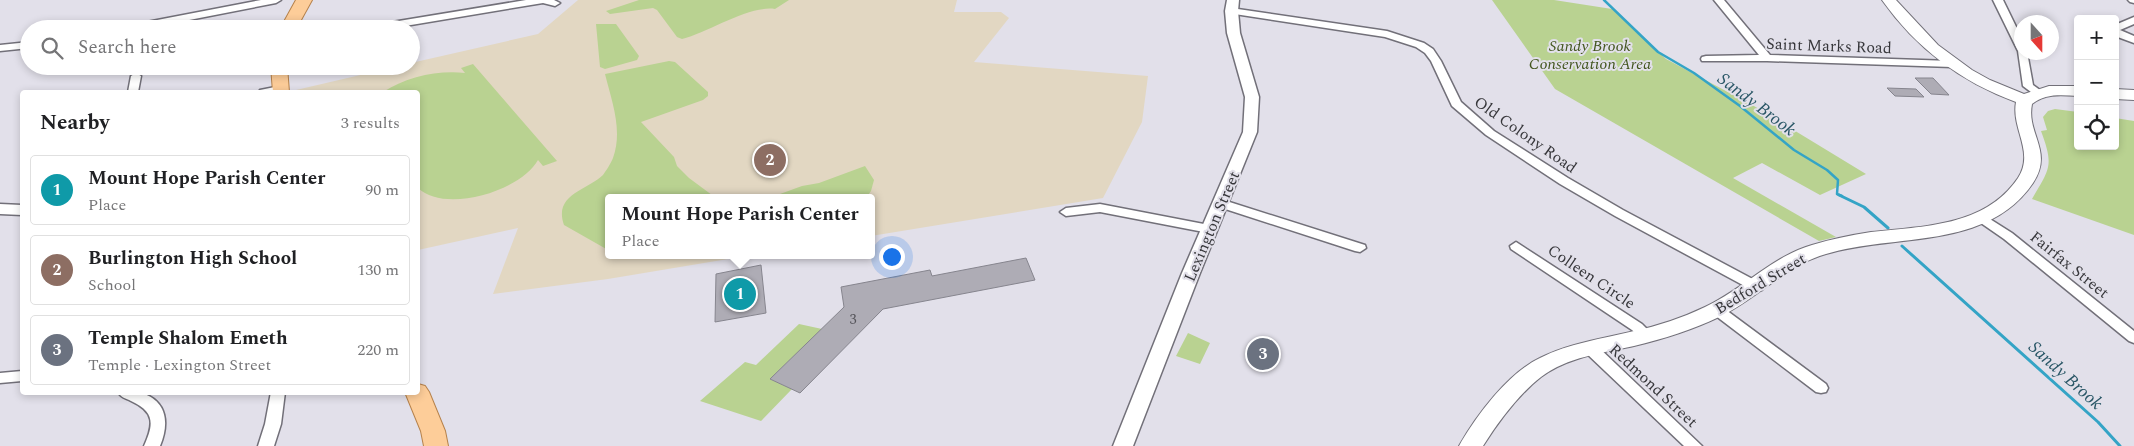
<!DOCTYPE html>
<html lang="en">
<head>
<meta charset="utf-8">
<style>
	:root { --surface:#fff; --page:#f6f6f6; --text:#202124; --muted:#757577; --line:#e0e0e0; --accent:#7c3aed }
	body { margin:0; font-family:Spectral,serif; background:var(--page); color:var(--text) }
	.controls { position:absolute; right:15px; top:15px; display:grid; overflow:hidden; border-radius:5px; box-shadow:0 2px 8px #0003 }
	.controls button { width:45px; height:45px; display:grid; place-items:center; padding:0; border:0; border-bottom:1px solid var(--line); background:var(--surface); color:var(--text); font:25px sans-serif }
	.compass { position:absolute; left:2014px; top:15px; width:45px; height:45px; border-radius:50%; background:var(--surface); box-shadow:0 2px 8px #0003; rotate:159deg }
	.you { position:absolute; left:891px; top:256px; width:18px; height:18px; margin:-12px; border:4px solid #fff; border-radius:50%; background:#1a73e8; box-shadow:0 0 0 8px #1a73e833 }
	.badge { display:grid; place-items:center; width:32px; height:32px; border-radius:50%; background:var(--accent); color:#fff; font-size:16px; font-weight:700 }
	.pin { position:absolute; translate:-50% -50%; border:2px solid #fff; box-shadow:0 1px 5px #0006 }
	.popup { position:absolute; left:605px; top:194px; width:270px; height:65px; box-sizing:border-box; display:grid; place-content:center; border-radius:5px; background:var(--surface); filter:drop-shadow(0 1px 4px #0005); font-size:16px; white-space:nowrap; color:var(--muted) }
	.popup b { font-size:19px; color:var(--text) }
	.popup::after { content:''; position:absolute; left:50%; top:100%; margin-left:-10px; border:10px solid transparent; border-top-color:var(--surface) }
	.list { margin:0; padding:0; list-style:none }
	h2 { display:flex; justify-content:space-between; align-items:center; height:65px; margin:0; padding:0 20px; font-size:21px }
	h2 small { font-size:16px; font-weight:400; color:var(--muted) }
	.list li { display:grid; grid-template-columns:32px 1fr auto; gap:15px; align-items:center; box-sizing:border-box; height:70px; margin:0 10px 10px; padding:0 10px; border:1px solid var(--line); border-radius:5px }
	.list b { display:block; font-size:19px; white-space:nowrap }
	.list p { margin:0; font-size:16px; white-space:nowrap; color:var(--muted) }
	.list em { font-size:16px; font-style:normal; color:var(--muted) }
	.icon { flex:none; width:28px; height:28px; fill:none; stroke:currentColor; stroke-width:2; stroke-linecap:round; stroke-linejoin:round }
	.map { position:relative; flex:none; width:2134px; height:446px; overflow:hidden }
	.search { position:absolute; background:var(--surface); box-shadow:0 2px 8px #0003; left:20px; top:20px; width:400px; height:55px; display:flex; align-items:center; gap:12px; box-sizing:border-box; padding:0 18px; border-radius:28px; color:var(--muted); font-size:19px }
	.panel { position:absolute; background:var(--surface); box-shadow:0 2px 8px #0003; left:20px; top:90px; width:400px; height:305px; border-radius:5px }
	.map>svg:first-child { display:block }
	.education { fill:#e2d7c2 }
	.green { fill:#b9d291 }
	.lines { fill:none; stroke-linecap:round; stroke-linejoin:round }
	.stream-far1 { stroke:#34a4c6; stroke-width:2.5 }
	.stream { stroke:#34a4c6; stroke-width:3 }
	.building { fill:#aeacb5; stroke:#86858e }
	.minor-casing { stroke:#727079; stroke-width:3 }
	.tertiary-casing { stroke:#727079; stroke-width:3 }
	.secondary-casing { stroke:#727079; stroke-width:2 }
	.primary-casing { stroke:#b6824c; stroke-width:2 }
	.minor { fill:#fff; fill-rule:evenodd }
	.tertiary { fill:#fff; fill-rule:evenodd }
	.secondary { fill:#fff; fill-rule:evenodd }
	.primary { fill:#fdcd99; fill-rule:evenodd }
	.labels { text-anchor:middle; stroke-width:4; stroke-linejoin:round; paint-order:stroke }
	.number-label { font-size:14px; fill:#55545a }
	.park-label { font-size:16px; font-style:italic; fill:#42551d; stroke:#e2e0ea }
	.street-label { font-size:16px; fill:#37373b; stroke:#e2e0ea }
	.water-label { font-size:18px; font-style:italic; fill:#295666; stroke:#e2e0ea }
</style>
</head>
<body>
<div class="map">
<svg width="2134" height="446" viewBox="0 0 2134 446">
	<rect width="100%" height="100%" fill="#e2e0ea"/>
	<path class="education" d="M578 0H957L954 12H1001L1009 18 974 62 1148 76 1142 122 1103 198 871 236V198H609V255H752L608 279 493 294 518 228 418 250V92H297L296 90 399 66H411V63L538 34Z"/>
	<path class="green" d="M639 0H789L775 9C749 5 709 32 682 39L677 37 657 10 653 8 610 14 606 11Z
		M1492 0H1554L1612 9 1666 59 1754 106 1866 174 1820 195 1762 163 1733 178 1836 237 1819 241 1555 89Z
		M596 24H616L639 56 637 60 605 69 600 67Z
		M669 61 675 62 708 92V96L703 100 641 122 674 157 677 166 689 178 716 198H609L608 250 564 225C553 194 588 190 603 175 606 171 611 163 613 158 623 130 612 102 605 74Z
		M473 64 557 161 543 166 538 160C521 191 445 214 418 188V92H383C407 77 437 70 465 73L461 68Z
		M2055 109 2078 112V146H2115V118L2134 121V235L2032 199C2050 168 2054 166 2041 131L2047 130 2043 117 2048 111Z
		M865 166 874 180 871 191 866 198H769L802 186 819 183Z
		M799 324 822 329 770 379 792 389 761 421 700 401 745 362 756 365Z
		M1188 333 1210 343 1200 364 1176 356Z"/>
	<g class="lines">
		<path class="stream-far1" d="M1604 0 1658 52 1694 73 1740 106 1794 150 1827 170 1838 180 1837 194 1842 196"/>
		<path class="stream" d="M1839 195 1864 207 1888 228
			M1902 246 2098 422 2120 446"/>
	</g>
	<path class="building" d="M1915 78H1933L1949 95 1931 94Z
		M1887 88 1916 89 1924 97 1895 96Z
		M1026 258 1035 280 883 309 800 393 770 379 844 307 841 287 930 270 932 276Z
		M761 265 766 313 715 322 716 274Z"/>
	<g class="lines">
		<defs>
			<path id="minor" d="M261 0H281L276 3 143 29H121L126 26Z
				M526 0H554L560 3 555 6 543 3 387 29H363L368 26Z
				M1714 0H1724L1770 55 1952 61 1957 64 1952 67 1767 61H1702L1701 59 1702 57 1706 56 1759 55Z
				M1993 0H2003L2022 39V52H2027L2033 85 2044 93 2043 95H2035L2023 86 2018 51Z
				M2128 0H2134V3L2130 2Z
				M1231 8 1387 31 1424 43 1433 49 1441 61 1461 102 1494 131 1568 178 1623 210 1762 284 1764 287 1762 290H1752L1615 216 1560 184 1486 135 1452 106 1431 61 1425 53 1416 47 1385 37 1228 13 1226 11Z
				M2134 17V24L2120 30 2134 36V43L2115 36V25Z
				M29 42V48L0 51V45Z
				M136 73 141 76 138 92H128L131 76Z
				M280 86 285 89 284 91 259 92 260 90Z
				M1220 199 1365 245 1366 248 1360 252 1355 251 1216 206 1214 203Z
				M1100 204 1209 225 1215 229 1209 233 1100 212 1066 216 1060 212 1066 208Z
				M1982 214 2012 233 2134 331V343L2129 341 2004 239 1978 221 1976 218 1978 215Z
				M1516 242 1642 324 1654 336 1652 339H1642L1632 330 1511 249 1510 246Z
				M1717 305 1722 307 1826 384 1828 388 1826 392 1821 393 1816 392 1712 313 1710 310 1712 307Z
				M1591 344 1596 345 1702 446H1684L1586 353 1584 349 1586 345Z
				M22 371V381L0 383V373Z
				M118 392C125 392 135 391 142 393 168 402 169 424 160 446H144C154 424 155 412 131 401 126 398 121 398 118 392Z
				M271 392H285L281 424 274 446H258L265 424Z"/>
			<path id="tertiary" d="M1227 0H1239L1238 11 1240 33 1259 97 1257 132 1200 273 1133 446H1113L1182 273 1243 132 1245 97 1227 33 1225 11Z
				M0 204 22 205V215L0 214Z"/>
			<path id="secondary" d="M1882 0H1896L1938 45 1972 70 1990 80 2024 94 2049 86H2078V96C2062 95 2045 93 2032 104 2026 134 2054 151 2033 183 1987 251 1895 233 1826 254 1786 265 1756 300 1719 317 1692 330 1663 339 1634 346 1603 353 1567 357 1541 377 1518 395 1499 421 1483 446H1459C1476 416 1508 373 1540 358 1569 343 1602 339 1634 331 1658 326 1682 318 1705 307 1742 290 1773 256 1812 245 1832 239 1851 235 1871 232 1923 226 1985 227 2018 178 2035 152 2011 129 2016 102 1961 82 1916 48 1882 0Z
				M2115 89 2134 90V100L2115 99Z"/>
			<path id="primary" d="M296 0H312L296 29H280Z
				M271 66H287L289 92H273Z
				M418 384 425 386 429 392 445 431 448 446H424L421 431 405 392H418Z"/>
		</defs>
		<use href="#minor" class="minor-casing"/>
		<use href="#tertiary" class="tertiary-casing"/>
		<use href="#secondary" class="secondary-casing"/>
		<use href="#primary" class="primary-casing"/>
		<use href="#minor" class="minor"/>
		<use href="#tertiary" class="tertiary"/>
		<use href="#secondary" class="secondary"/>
		<use href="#primary" class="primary"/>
	</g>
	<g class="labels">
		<g class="number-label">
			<text x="853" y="324">3</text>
		</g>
		<g class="park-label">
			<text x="1590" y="51">Sandy Brook<tspan x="1590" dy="18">Conservation Area</tspan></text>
		</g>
		<g class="street-label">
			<text transform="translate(1829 45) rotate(2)" y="6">Saint Marks Road</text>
			<text transform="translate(1526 134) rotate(35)" y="6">Old Colony Road</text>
			<text transform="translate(1211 226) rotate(-67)" y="6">Lexington Street</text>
			<text transform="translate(2070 264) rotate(39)" y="6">Fairfax Street</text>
			<text transform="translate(1592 276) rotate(34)" y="6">Colleen Circle</text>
			<text transform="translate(1760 283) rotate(-31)" y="6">Bedford Street</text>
			<text transform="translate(1654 385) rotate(43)" y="6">Redmond Street</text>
		</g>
		<g class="water-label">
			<text transform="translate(1757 104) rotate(37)" y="6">Sandy Brook</text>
			<text transform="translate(2066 375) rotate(42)" y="6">Sandy Brook</text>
		</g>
	</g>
</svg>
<div class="controls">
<button>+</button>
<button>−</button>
<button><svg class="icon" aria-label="locate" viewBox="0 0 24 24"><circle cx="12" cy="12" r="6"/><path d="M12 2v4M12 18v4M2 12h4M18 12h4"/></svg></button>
</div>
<svg class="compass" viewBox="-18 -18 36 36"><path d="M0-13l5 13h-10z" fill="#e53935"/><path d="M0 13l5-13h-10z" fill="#757577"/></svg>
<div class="you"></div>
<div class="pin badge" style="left:740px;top:294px;background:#0f9aa8">1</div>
<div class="popup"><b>Mount Hope Parish Center</b>Place</div>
<div class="pin badge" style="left:770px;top:160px;background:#8d6e63">2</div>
<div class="pin badge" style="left:1263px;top:354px;background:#6b7280">3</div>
<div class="search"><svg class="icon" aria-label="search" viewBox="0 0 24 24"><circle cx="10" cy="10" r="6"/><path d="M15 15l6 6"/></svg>Search here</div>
<section class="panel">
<h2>Nearby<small>3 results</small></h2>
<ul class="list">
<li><span class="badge" style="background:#0f9aa8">1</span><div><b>Mount Hope Parish Center</b><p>Place</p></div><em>90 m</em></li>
<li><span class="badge" style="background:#8d6e63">2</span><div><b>Burlington High School</b><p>School</p></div><em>130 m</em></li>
<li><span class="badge" style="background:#6b7280">3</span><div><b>Temple Shalom Emeth</b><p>Temple · Lexington Street</p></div><em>220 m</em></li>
</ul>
</section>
</div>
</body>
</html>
